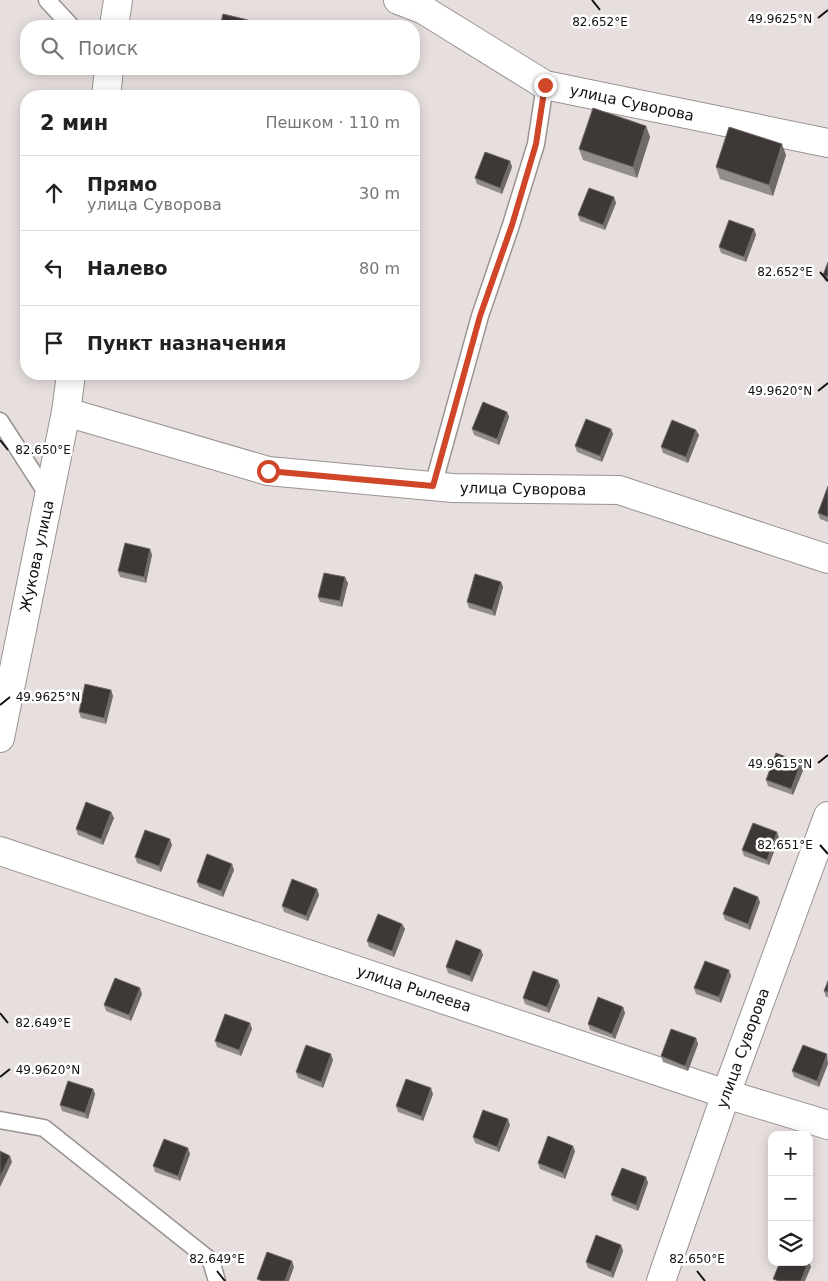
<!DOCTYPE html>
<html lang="ru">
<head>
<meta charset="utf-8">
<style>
	:root { --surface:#fff; --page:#f2f2f2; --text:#222; --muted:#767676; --line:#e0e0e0 }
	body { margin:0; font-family:"DejaVu Sans",sans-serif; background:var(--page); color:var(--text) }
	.controls { position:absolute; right:15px; bottom:15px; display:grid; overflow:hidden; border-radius:10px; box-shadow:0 2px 12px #0003 }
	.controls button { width:45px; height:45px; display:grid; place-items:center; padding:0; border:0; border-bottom:1px solid var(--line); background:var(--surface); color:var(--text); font:25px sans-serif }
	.stop { position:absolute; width:15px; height:15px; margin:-11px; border:4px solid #d04628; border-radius:50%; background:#fff }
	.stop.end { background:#d04628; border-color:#fff; box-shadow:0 1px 5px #0008 }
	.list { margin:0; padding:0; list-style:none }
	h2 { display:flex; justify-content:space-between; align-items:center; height:65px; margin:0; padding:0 20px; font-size:21px }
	h2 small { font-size:16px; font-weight:400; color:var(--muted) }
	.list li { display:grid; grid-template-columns:32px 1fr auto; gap:15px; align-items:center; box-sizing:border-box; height:75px; padding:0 20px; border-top:1px solid var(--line) }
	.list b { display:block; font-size:19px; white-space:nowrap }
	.list p { margin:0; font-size:16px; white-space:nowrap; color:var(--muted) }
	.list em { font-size:16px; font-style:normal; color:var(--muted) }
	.icon { flex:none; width:28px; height:28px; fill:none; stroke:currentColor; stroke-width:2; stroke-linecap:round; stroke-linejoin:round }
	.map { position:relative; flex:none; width:828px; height:1281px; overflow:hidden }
	.search { position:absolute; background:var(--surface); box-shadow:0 2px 12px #0003; left:20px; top:20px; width:400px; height:55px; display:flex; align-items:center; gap:12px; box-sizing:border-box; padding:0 18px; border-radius:20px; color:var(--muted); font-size:19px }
	.panel { position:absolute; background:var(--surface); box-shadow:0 2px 12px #0003; left:20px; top:90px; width:400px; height:290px; border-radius:20px }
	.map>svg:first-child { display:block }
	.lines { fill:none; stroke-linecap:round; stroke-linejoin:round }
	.lane-casing { stroke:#9a9391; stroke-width:19 }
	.street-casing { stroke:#9a9391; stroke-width:30 }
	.primary-casing { stroke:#9a9391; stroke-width:30 }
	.lane { stroke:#fff; stroke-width:16 }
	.street { stroke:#fff; stroke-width:28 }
	.primary { stroke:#fff; stroke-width:28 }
	.wall { fill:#928c8a }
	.shaded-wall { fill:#706a69 }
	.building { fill:#3e3837; stroke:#706a69 }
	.route { stroke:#d04628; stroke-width:6 }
	.ticks { fill:none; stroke:#12100f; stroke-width:2 }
	.labels { text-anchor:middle; stroke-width:5; stroke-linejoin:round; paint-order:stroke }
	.street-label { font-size:15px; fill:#12100f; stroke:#fff }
	.ticks-label { font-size:12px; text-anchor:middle; fill:#12100f; stroke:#fff; stroke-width:5; stroke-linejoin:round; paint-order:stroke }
</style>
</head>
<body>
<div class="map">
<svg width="828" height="1281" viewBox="0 0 828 1281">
	<rect width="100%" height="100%" fill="#e6dfdd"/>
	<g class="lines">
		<defs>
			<path id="lane" d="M47 0 71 26
				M0 421 49 497
				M433 486 480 316 511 225 536 144 545 85
				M0 1120 44 1128 211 1261 217 1281"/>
			<path id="street" d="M398 0 424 10 545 85 828 143
				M66 412 268 471 453 488 619 490 828 559
				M0 851 726 1094 828 1125
				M661 1281 726 1094 828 816"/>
			<path id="primary" d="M114 26 118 0
				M106 96 109 69
				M0 738 66 412 71 374"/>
		</defs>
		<use href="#lane" class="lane-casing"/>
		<use href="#street" class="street-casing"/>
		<use href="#primary" class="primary-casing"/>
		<use href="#lane" class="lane"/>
		<use href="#street" class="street"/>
		<use href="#primary" class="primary"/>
	</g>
	<path class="wall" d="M646 126 650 137 637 178 583 160 579 149Z
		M786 155 773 196 720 179 716 167Z
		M510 161 512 167 502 194 477 184 475 178Z
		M614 197 616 203 605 230 580 221 578 215Z
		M754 229 756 235 746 262 721 253 719 247Z
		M828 262V282L825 281 823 275Z
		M162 374H174L173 376Z
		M507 412 509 417 499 445 474 435 472 429Z
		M611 429 613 434 602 462 577 452 575 446Z
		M699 435 688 463 663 453 661 447Z
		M828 486V522L820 519 818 513Z
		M150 549 152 555 146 583 120 577 118 571Z
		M501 582 503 587 495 616 469 608 467 602Z
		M348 583 342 607 320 602 318 597Z
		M111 690 113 696 106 724 81 718 79 712Z
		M804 768 793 795 768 786 766 780Z
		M111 812 114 818 103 845 78 835 76 829Z
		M777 832 779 838 769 865 744 856 742 850Z
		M172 845 161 872 137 863 135 857Z
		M234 870 223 897 199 887 197 882Z
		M317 889 319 895 308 921 284 912 282 906Z
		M760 902 750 930 725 920 723 914Z
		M402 924 405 929 394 957 369 947 367 941Z
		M481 950 483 955 472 982 448 973 446 967Z
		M729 970 731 976 721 1003 696 994 694 988Z
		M558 980 560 986 549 1013 525 1004 523 998Z
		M828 981V997H826L824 991Z
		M142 994 131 1021 106 1011 104 1005Z
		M623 1007 625 1013 615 1039 590 1030 588 1024Z
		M250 1023 252 1029 241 1056 217 1047 215 1041Z
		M696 1038 698 1044 688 1071 663 1062 661 1056Z
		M827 1054 819 1087 794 1077 792 1071Z
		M333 1060 323 1088 298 1078 296 1072Z
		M93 1089 95 1094 88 1119 62 1111 60 1105Z
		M433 1094 423 1121 398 1112 396 1106Z
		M510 1125 499 1152 475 1143 473 1137Z
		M575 1151 565 1179 540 1169 538 1163Z
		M190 1154 180 1181 155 1172 153 1166Z
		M646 1177 648 1183 638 1211 613 1201 611 1195Z
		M621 1245 623 1251 613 1278 588 1268 586 1262Z"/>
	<path class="shaded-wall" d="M248 20 250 25V26H247Z
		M646 126 650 137 637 178 633 167Z
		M782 144 786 155 773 196 769 185Z
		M510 161 512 167 502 194 500 188Z
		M614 197 616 203 605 230 603 225Z
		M754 229 756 235 746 262 744 257Z
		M507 412 509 417 499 445 497 439Z
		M611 429 613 434 602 462 600 456Z
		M696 430 699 435 688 463 686 457Z
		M150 549 152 555 146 583 144 577Z
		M345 577 348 583 342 607 340 601Z
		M501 582 503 587 495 616 492 610Z
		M111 690 113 696 106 724 104 718Z
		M801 763 804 768 793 795 791 789Z
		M111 812 114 818 103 845 101 839Z
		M777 832 779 838 769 865 767 860Z
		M170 839 172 845 161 872 159 866Z
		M232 864 234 870 223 897 221 891Z
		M317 889 319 895 308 921 306 916Z
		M758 897 760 902 750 930 748 924Z
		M402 924 405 929 394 957 392 951Z
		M481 950 483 955 472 982 470 976Z
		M729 970 731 976 721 1003 719 997Z
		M558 980 560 986 549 1013 547 1007Z
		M140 988 142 994 131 1021 129 1015Z
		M623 1007 625 1013 615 1039 612 1034Z
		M250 1023 252 1029 241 1056 239 1050Z
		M696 1038 698 1044 688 1071 685 1066Z
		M331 1054 333 1060 323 1088 321 1082Z
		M827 1054 828 1064 819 1087 817 1081Z
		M431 1088 433 1094 423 1121 421 1116Z
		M93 1089 95 1094 88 1119 85 1113Z
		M508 1119 510 1125 499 1152 497 1147Z
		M573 1146 575 1151 565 1179 563 1173Z
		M188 1148 190 1154 180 1181 178 1176Z
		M10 1156 12 1162 0 1187V1177Z
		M646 1177 648 1183 638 1211 636 1205Z
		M621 1245 623 1251 613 1278 611 1272Z
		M292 1261 294 1267 289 1281H285Z
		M808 1262H809L811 1267 805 1281H801Z"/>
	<path class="building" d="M223 14 248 20 247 26H220Z
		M593 108 646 126 633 167 579 149Z
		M729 127 782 144 769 185 716 167Z
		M485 152 510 161 500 188 475 178Z
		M589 188 614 197 603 225 578 215Z
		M729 220 754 229 744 257 719 247Z
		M828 262V277L823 275Z
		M483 402 507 412 497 439 472 429Z
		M586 419 611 429 600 456 575 446Z
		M672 420 696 430 686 457 661 447Z
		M828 486V517L818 513Z
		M125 543 150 549 144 577 118 571Z
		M324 573 345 577 340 601 318 597Z
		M475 574 501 582 492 610 467 602Z
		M85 684 111 690 104 718 79 712Z
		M776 753 801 763 791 789 766 780Z
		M86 802 111 812 101 839 76 829Z
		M753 823 777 832 767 860 742 850Z
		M145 830 170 839 159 866 135 857Z
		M207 854 232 864 221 891 197 882Z
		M292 879 317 889 306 916 282 906Z
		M734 887 758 897 748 924 723 914Z
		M378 914 402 924 392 951 367 941Z
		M456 940 481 950 470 976 446 967Z
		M705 961 729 970 719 997 694 988Z
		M533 971 558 980 547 1007 523 998Z
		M115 978 140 988 129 1015 104 1005Z
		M828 981V992L824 991Z
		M598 997 623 1007 612 1034 588 1024Z
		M225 1014 250 1023 239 1050 215 1041Z
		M671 1029 696 1038 685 1066 661 1056Z
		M306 1045 331 1054 321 1082 296 1072Z
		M803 1045 827 1054 817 1081 792 1071Z
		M406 1079 431 1088 421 1116 396 1106Z
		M68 1081 93 1089 85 1113 60 1105Z
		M483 1110 508 1119 497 1147 473 1137Z
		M548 1136 573 1146 563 1173 538 1163Z
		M164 1139 188 1148 178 1176 153 1166Z
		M0 1151 10 1156 0 1177Z
		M622 1168 646 1177 636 1205 611 1195Z
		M596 1235 621 1245 611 1272 586 1262Z
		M267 1252 292 1261 285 1281H262L257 1279Z
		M780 1262H808L801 1281H779L773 1279Z"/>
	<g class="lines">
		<path class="route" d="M268 471 433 486 480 316 512 225 536 144 545 85"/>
	</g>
	<path class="ticks" d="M592 0 600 10M818 18 828 10M820 272 828 281M818 391 828 383M0 440 8 450M0 705 10 697M818 763 828 755M820 845 828 854M0 1013 8 1023M0 1077 10 1069M217 1271 225 1281M697 1271 705 1281"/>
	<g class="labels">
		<g class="street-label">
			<text transform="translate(632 103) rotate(12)" y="5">улица Суворова</text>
			<text transform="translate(523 489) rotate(1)" y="5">улица Суворова</text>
			<text transform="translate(37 556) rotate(-78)" y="5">Жукова улица</text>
			<text transform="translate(414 989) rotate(18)" y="5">улица Рылеева</text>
			<text transform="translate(743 1048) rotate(-70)" y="5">улица Суворова</text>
		</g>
	</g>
	<g class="ticks-label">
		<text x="780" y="23">49.9625°N</text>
		<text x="600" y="26">82.652°E</text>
		<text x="785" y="276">82.652°E</text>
		<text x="780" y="395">49.9620°N</text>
		<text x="43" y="454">82.650°E</text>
		<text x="48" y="701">49.9625°N</text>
		<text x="780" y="768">49.9615°N</text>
		<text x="785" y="849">82.651°E</text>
		<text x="43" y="1027">82.649°E</text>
		<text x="48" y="1074">49.9620°N</text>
		<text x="217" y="1263">82.649°E</text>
		<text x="697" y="1263">82.650°E</text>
	</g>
</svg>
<div class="controls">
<button>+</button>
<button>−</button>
<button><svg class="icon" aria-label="layers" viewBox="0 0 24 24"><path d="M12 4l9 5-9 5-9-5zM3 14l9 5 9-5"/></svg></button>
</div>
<div class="stop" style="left:268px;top:471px"></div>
<div class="stop end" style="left:545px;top:85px"></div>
<div class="search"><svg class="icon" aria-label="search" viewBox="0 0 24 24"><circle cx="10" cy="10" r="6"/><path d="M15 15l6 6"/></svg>Поиск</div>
<section class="panel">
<h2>2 мин<small>Пешком · 110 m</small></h2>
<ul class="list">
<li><svg class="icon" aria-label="ahead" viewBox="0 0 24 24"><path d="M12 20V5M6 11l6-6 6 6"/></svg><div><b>Прямо</b><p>улица Суворова</p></div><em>30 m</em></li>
<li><svg class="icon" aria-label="left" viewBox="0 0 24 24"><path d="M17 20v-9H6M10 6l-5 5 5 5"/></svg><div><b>Налево</b></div><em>80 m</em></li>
<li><svg class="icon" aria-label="arrive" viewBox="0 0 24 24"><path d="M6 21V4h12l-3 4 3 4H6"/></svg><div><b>Пункт назначения</b></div></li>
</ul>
</section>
</div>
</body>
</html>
